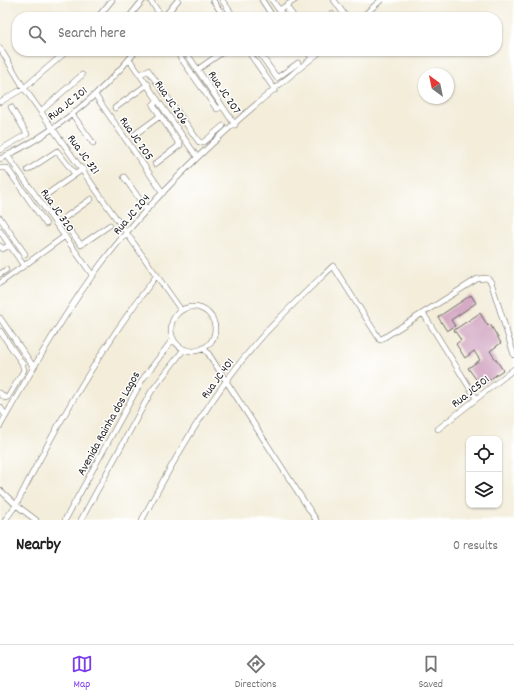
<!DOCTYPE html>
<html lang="en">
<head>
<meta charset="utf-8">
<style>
	:root { --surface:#fff; --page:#f6f6f6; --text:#222; --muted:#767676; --line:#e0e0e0; --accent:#7c3aed }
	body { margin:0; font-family:Dekko,sans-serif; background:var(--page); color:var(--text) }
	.controls { position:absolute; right:12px; bottom:12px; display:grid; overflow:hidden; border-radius:8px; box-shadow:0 1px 3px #0004 }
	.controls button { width:36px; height:36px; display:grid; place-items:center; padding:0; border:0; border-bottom:1px solid var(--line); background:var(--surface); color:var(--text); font:20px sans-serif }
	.compass { position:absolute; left:418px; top:68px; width:36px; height:36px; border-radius:50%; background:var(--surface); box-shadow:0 1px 3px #0004; rotate:327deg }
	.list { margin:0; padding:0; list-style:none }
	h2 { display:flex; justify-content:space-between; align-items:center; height:52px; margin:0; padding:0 16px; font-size:17px }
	h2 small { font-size:13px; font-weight:400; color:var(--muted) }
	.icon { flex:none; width:22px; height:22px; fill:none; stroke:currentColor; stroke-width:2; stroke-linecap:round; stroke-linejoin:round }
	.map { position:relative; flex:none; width:514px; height:520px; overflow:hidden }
	.search { position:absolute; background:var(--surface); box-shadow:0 1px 3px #0004; left:12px; right:12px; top:12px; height:44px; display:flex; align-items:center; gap:10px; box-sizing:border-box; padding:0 14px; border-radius:16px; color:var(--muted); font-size:15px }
	.sheet { height:124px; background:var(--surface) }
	nav { display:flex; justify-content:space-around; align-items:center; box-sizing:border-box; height:56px; border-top:1px solid var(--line); background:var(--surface); font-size:11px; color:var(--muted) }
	nav a { display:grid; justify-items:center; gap:2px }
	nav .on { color:var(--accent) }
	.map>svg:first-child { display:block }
	.building { fill:#d4aac5 }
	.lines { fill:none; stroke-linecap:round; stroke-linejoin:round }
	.minor-casing { stroke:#67655e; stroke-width:6 }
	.minor { stroke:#fff; stroke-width:5 }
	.labels { text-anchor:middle; stroke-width:3; stroke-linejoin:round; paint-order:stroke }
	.street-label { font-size:12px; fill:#1c1c1c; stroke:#fff }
</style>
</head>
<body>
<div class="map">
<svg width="514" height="520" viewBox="0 0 514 520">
	<rect width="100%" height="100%" fill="#fff"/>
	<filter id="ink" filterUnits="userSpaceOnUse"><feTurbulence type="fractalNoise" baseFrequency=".025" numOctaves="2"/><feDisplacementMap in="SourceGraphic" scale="8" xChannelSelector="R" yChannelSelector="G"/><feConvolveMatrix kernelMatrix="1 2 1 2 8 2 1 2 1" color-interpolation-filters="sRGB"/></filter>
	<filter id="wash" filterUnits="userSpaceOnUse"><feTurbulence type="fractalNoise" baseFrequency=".012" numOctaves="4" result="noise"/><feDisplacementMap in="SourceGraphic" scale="16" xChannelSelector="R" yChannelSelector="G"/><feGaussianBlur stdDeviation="0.9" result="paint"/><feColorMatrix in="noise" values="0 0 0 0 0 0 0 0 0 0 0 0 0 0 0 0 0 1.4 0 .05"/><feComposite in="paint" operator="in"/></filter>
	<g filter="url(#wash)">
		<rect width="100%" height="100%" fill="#f3edda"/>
		<g id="blocks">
			<path class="building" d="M471 295 476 303 451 320 455 326 447 331 438 317Z
				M480 313 488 326 490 324 501 343 490 351 503 370 481 386 468 368 480 360 474 351 465 358 456 344 461 340 454 330Z"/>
		</g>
	</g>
	<g filter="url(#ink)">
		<use href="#blocks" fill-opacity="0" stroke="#67655e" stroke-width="1"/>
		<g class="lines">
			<defs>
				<path id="minor" d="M150 0 162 17
					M213 0 224 17
					M222 0 234 17
					M262 0 273 17
					M272 0 284 17
					M334 0 346 17
					M286 6 294 17
					M279 10 295 0
					M98 17 112 0
					M129 17 143 0
					M164 17 178 0
					M328 17 332 14
					M362 17 381 0
					M0 48 24 88 181 310
					M176 51 216 108 217 109 222 106
					M185 51 235 125
					M248 51 275 90
					M258 51 277 78 298 63
					M307 51 312 58
					M129 59 197 157
					M197 70 224 51
					M141 74 148 70 199 142H204L223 126
					M95 95 163 193
					M0 102 24 88 67 51
					M115 108 148 84
					M41 111 82 75
					M72 114 93 143
					M134 135 160 116
					M0 150 27 134 11 107
					M7 155 93 276
					M0 159C53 134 99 96 136 51
					M155 164 180 145 153 105 158 100
					M0 168H7L46 224
					M28 170 57 151 75 174
					M124 177 147 210
					M46 195 83 169
					M0 218 25 254
					M62 220 81 245 110 225
					M56 224 91 199
					M0 231 24 266
					M0 246 3 249 9 245
					M0 274 6 270
					M0 283 65 236
					M171 329a22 22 0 1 1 44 0a22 22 0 1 1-44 0Z
					M423 313 476 398
					M0 318 33 366
					M0 331 22 363 24 370 8 397 5 398 0 393
					M203 348 208 353 316 520
					M0 407 6 416
					M0 426C29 375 58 324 92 276 155 190 238 117 321 51
					M438 429 514 369
					M0 490 16 505 36 520
					M5 520 16 505C57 424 101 347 157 275
					M65 520 142 380 173 339
					M81 520 151 392 184 349
					M142 520C175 457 212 393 260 339 282 314 308 290 333 266L380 340 477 279 487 278 491 282 514 355"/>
			</defs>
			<use href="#minor" class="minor-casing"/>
			<use href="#minor" class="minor"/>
		</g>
	</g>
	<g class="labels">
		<g class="street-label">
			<text transform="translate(225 92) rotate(56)" y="4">Rua JC 207</text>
			<text transform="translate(172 102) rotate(56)" y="4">Rua JC 206</text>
			<text transform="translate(67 103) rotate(-38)" y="4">Rua JC 201</text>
			<text transform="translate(137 138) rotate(55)" y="4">Rua JC 205</text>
			<text transform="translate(84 154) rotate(54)" y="4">Rua JC 321</text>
			<text transform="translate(58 210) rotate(55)" y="4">Rua JC 320</text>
			<text transform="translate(131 214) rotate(-49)" y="4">Rua JC 204</text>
			<text transform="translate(217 378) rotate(-54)" y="4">Rua JC 401</text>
			<text transform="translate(470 391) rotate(-38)" y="4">Rua JC501</text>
			<text transform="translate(108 423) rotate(-61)" y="4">Avenida Rainha dos Lagos</text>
		</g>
	</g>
</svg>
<div class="controls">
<button><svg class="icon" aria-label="locate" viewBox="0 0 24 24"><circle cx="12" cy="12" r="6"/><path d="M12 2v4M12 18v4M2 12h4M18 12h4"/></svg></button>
<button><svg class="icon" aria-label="layers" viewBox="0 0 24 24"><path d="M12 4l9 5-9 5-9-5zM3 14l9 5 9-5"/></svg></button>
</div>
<svg class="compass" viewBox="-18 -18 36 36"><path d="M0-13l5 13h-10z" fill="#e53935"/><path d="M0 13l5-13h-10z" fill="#767676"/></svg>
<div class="search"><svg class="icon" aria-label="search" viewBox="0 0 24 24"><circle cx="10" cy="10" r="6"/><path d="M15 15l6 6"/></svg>Search here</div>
</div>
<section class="sheet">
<h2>Nearby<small>0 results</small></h2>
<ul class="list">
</ul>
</section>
<nav>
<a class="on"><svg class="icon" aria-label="map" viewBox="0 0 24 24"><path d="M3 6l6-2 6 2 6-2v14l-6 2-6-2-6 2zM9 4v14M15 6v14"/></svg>Map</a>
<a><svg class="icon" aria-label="directions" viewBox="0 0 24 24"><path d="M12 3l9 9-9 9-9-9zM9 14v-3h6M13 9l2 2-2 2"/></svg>Directions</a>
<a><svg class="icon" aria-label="saved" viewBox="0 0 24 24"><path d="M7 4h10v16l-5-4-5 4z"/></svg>Saved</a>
</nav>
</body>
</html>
